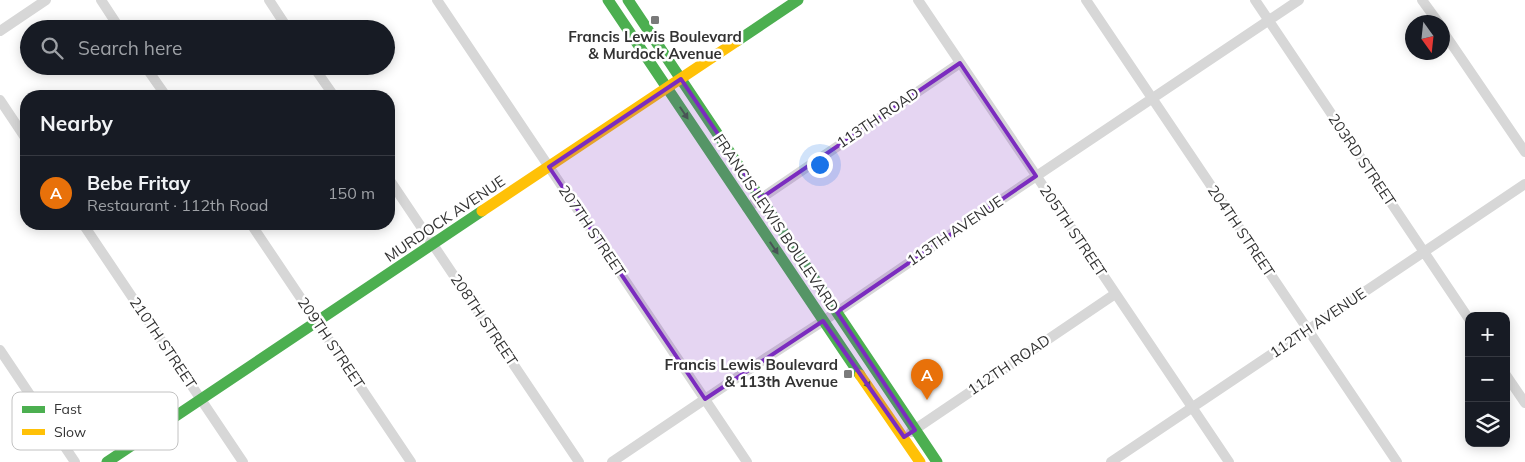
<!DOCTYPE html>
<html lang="en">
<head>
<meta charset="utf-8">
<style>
	:root { --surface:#171b24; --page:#20242c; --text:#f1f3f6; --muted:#9ea1a6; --line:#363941; --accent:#7a7a7a }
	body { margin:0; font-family:Mulish,sans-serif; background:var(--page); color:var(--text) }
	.controls { position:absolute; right:15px; bottom:15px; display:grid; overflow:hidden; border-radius:10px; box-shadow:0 2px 12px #0003 }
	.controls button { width:45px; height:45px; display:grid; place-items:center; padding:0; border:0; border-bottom:1px solid var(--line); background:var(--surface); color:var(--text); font:25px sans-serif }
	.compass { position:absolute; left:1405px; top:15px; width:45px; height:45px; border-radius:50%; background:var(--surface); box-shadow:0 2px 12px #0003; rotate:165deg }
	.you { position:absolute; left:819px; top:164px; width:18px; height:18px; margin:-12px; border:4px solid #fff; border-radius:50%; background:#1a73e8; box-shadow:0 0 0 8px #1a73e833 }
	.badge { display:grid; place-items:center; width:32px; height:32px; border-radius:50%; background:var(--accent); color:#fff; font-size:16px; font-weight:700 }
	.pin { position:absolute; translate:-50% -41px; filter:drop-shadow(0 1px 2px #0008) }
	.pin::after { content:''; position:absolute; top:26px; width:18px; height:15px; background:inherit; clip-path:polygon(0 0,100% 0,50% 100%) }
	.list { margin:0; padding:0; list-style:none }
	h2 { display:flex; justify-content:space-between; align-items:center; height:65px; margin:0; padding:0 20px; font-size:21px }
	h2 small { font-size:16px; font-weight:400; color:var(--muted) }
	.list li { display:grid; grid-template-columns:32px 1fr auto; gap:15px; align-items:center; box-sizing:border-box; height:75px; padding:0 20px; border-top:1px solid var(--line) }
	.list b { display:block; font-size:19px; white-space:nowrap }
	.list p { margin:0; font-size:16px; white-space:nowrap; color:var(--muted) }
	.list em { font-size:16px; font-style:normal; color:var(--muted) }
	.icon { flex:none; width:28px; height:28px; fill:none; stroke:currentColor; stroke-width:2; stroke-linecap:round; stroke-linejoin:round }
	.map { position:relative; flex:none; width:1525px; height:462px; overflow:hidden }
	.search { position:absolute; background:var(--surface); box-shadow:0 2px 12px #0003; left:20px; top:20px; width:375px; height:55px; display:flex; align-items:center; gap:12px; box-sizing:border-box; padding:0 18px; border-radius:28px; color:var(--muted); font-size:19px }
	.panel { position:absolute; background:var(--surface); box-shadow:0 2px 12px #0003; left:20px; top:90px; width:375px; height:140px; border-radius:20px }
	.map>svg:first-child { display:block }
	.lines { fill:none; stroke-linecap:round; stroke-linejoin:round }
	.street { stroke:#d7d7d7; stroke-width:10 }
	.fast { stroke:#4caf50; stroke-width:11 }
	.slow { stroke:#ffc107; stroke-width:11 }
	.oneway { fill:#3c5e3d }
	.marked { fill:#7b2cbf; fill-opacity:0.2; stroke:#7b2cbf; stroke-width:4; stroke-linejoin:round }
	.poi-dot { fill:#7a7a7a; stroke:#fff; stroke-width:2 }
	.labels { text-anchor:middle; stroke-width:5; stroke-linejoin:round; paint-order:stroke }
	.poi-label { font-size:15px; font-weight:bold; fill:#333; stroke:#fff }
	.street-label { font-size:15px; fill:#333; stroke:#fff }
	.key { fill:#fff; stroke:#c2c2c2; stroke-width:1 }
	.key-label { font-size:14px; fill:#333 }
</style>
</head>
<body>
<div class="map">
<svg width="1525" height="462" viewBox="0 0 1525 462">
	<rect width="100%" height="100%" fill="#fff"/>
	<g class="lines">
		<path class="street" d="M101 0 120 29
			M269 0 288 29
			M437 0 747 462
			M918 0 1229 462
			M1086 0 1397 462
			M1255 0 1469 319
			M1422 0 1438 22
			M1442 30 1525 152
			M0 31 46 0
			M145 66 166 96
			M313 66 334 96
			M0 100 26 139
			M389 179 579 462
			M747 208 960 63
			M83 224 243 462
			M251 224 411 462
			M0 350 75 462
			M1506 375 1525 403
			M911 432 1115 294
			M612 462 766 358 837 312 980 214 1299 0
			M1111 462 1525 184"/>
		<path class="fast" d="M608 0 860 375
			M628 0 937 462
			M737 41 798 0
			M107 462 482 211"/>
		<path class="slow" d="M482 211 737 41
			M860 375 920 462"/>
	</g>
	<defs><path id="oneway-solid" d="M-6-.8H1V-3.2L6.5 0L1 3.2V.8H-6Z" transform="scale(1.25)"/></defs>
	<g class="oneway">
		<use href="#oneway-solid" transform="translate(684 113) rotate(56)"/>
		<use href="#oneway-solid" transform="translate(774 248) rotate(56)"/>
		<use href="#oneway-solid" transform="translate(866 382) rotate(55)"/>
	</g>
	<path class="marked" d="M960 63 1036 176 837 312 915 430 904 437 823 321 705 399 549 167 681 79 761 198Z"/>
	<g class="poi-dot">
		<rect x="650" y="15" width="10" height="10" rx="2.5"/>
		<rect x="843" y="369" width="10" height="10" rx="2.5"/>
	</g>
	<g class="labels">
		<g class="poi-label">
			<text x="655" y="42">Francis Lewis Boulevard<tspan x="655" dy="17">&amp; Murdock Avenue</tspan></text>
			<text x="838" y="370" text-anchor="end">Francis Lewis Boulevard<tspan x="838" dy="17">&amp; 113th Avenue</tspan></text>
		</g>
		<g class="street-label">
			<text transform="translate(878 118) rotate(-34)" y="5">113TH ROAD</text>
			<text transform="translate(1362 160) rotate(56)" y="5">203RD STREET</text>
			<text transform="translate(445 219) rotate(-34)" y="5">MURDOCK AVENUE</text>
			<text transform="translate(776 223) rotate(56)" y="5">FRANCIS LEWIS BOULEVARD</text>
			<text transform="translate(592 231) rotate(56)" y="5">207TH STREET</text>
			<text transform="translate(955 231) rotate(-34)" y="5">113TH AVENUE</text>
			<text transform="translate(1073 231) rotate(56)" y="5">205TH STREET</text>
			<text transform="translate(1241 231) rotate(56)" y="5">204TH STREET</text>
			<text transform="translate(484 320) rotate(56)" y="5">208TH STREET</text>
			<text transform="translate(1318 323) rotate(-34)" y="5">112TH AVENUE</text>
			<text transform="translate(163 343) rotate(56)" y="5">210TH STREET</text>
			<text transform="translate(331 343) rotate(56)" y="5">209TH STREET</text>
			<text transform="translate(1009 365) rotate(-34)" y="5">112TH ROAD</text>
		</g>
	</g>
	<rect x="12" y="392" width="166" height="58" rx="8" class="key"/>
	<rect x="22" y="406" width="23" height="7" fill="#4caf50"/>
	<rect x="22" y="429" width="23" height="6" fill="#ffc107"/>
	<g class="key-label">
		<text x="54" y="414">Fast</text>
		<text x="54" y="437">Slow</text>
	</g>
</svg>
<div class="controls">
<button>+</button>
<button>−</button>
<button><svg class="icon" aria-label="layers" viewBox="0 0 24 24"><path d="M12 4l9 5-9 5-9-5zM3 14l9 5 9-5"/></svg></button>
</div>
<svg class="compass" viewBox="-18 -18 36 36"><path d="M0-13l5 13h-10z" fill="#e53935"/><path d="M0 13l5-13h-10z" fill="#9ea1a6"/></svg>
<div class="you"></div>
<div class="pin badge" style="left:927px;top:400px;background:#e8710a">A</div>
<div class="search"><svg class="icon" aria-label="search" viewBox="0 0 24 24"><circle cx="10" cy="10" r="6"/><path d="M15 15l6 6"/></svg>Search here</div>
<section class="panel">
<h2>Nearby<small></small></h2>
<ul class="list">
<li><span class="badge" style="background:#e8710a">A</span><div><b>Bebe Fritay</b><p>Restaurant · 112th Road</p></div><em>150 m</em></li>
</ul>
</section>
</div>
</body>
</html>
